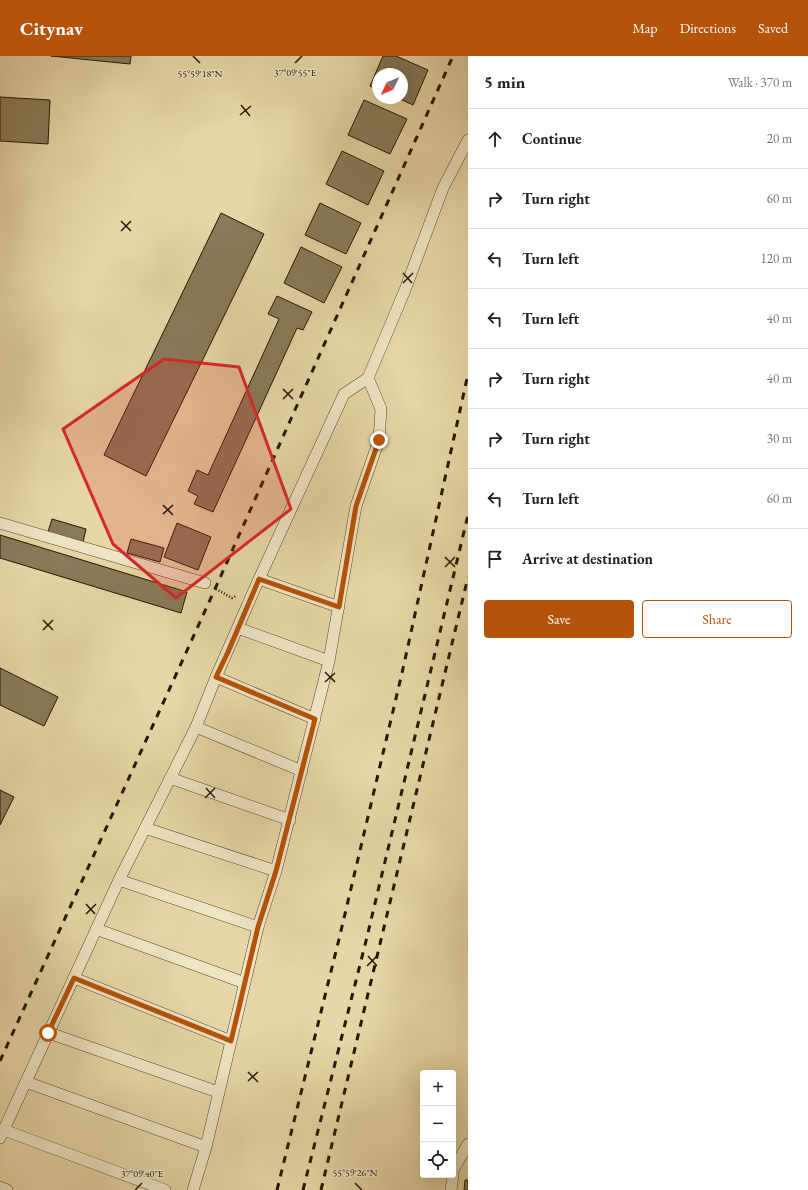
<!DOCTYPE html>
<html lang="en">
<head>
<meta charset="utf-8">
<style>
	:root { --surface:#fff; --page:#f2f2f2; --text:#202124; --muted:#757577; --line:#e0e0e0; --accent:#b45309 }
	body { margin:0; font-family:"EB Garamond",serif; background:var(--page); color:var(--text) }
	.controls { position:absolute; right:12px; bottom:12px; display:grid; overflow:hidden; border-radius:4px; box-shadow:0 4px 16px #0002 }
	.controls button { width:36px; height:36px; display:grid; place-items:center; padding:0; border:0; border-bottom:1px solid var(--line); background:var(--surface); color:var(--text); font:20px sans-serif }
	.compass { position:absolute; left:372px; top:12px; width:36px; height:36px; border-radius:50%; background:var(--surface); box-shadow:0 4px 16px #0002; rotate:226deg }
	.stop { position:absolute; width:12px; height:12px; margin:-9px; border:3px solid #b45309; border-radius:50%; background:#fff }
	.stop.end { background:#b45309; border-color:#fff; box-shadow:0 1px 4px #0008 }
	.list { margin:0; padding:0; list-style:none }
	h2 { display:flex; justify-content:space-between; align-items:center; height:52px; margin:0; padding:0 16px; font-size:17px }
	h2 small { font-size:13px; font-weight:400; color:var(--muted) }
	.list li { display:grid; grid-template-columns:26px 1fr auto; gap:12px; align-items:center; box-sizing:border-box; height:60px; padding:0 16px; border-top:1px solid var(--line) }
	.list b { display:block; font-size:15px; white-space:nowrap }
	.list em { font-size:13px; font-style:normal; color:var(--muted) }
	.actions { display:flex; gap:8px; padding:12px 16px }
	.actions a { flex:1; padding:9px 0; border:1px solid var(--accent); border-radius:4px; text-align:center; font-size:14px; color:var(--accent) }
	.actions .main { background:var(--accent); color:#fff }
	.icon { flex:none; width:22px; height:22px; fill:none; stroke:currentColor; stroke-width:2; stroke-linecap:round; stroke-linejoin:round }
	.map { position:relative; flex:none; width:468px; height:1134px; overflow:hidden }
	header { display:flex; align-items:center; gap:24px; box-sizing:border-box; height:56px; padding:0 20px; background:var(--accent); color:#fff }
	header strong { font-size:19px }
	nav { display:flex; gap:22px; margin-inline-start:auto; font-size:14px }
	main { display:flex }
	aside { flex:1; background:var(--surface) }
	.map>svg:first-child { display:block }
	.building { fill:#897a58; stroke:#241504 }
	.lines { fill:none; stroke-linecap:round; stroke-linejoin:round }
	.lane-casing { stroke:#55462c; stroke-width:12 }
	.path { stroke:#241504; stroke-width:2.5; stroke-dasharray:1 2; stroke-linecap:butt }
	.lane { stroke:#efe5c5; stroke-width:11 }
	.rail { stroke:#241504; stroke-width:3; stroke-dasharray:7 7; stroke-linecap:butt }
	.route { stroke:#b45309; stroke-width:5 }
	.marked { fill:#d62828; fill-opacity:0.2; stroke:#d62828; stroke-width:3; stroke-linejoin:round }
	.ticks { fill:none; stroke:#241504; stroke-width:1.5 }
	.ticks-label { font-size:10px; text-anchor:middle; fill:#241504; stroke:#efe5c5; stroke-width:3; stroke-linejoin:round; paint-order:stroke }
</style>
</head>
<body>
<header>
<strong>Citynav</strong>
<nav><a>Map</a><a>Directions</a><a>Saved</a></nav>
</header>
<main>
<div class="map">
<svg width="468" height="1134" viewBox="0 0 468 1134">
	<rect width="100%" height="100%" fill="#e7d7a6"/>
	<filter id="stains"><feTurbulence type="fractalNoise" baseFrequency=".005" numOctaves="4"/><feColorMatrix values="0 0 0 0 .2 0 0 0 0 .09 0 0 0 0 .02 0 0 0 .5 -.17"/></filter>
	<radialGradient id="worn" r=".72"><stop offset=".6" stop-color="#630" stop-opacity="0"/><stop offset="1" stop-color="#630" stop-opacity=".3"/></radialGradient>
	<path class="building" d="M51 0H131L130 8Z
		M383 0H396L428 14 413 49 398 42H402V18H378V34L370 30Z
		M0 41 50 44 48 88 0 85Z
		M364 44 407 63 390 98 348 79Z
		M342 95 384 115 368 149 326 128Z
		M320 147 361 167 346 198 305 179Z
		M221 157 264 178 146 420 104 399Z
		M301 191 342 211 324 247 284 227Z
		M277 240 312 256 303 274 297 272 213 456 194 448 198 440 188 435 197 414 208 419 279 263 268 258Z
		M52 463 86 473 83 486 48 476Z
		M177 467 211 481 198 514 164 501Z
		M0 479 187 536 181 557 0 502Z
		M131 483 164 492 160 506 127 497Z
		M0 612 58 641 44 670 0 649Z
		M0 734 14 741 0 769Z
		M465 1124H468V1134H464Z"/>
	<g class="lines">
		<defs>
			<path id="lane" d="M0 467 205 527
				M259 523 339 551
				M238 572 329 605
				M216 621 315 663
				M196 671 302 715
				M170 722 290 764
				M145 772 276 815
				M119 824 258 871
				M96 873 245 927
				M74 922 231 985
				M49 977 218 1036
				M26 1026 206 1091
				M4 1074 165 1134
				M0 1082 119 824 196 671 216 621 259 523 344 338 368 322 405 234 443 132 468 84
				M453 1118V1114L468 1088
				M0 1131 7 1134
				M193 1134 206 1091 258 871 276 815 329 605 356 450 379 384 381 353 368 322
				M451 1134 453 1119"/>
		</defs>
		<use href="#lane" class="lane-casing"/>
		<path class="path" d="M216 533 232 542 236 540"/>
		<use href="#lane" class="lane"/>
		<path class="rail" d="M0 1005 215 533 453 0
			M277 1134 340 879 402 617 468 318
			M303 1134 366 885 468 459
			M321 1134 468 521"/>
	</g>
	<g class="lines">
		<path class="route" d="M48 977 74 922 231 985 258 871 276 815 315 663 216 621 228 596 259 523 339 551 356 450 379 384"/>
	</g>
	<path class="marked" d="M164 303 239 311 291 453 176 542 113 488 63 373Z"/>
	<path class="ticks" d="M193 0 200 7M295 7 302 0M241 49 250 60M240 59 251 50M121 165 131 175M121 175 131 165M403 217 412 227M403 227 413 217M283 333 293 343M283 343 293 333M163 449 173 459M163 458 173 449M445 501 455 511M445 511 455 501M43 564 53 574M43 574 53 564M325 616 335 626M325 626 335 617M206 732 215 742M205 742 215 732M86 848 95 858M86 858 96 848M368 900 377 910M367 910 377 900M248 1016 258 1026M248 1025 258 1016M355 1127 362 1134M135 1134 142 1127"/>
	<g class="ticks-label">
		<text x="295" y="20">37°09'55"E</text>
		<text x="200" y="21">55°59'18"N</text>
		<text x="355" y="1120">55°59'26"N</text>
		<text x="142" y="1121">37°09'40"E</text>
	</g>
	<rect width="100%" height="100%" filter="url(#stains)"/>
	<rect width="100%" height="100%" fill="url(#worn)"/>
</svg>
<div class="controls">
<button>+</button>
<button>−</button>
<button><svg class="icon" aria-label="locate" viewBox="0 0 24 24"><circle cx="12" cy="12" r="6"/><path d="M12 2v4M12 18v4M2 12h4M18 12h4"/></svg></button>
</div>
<svg class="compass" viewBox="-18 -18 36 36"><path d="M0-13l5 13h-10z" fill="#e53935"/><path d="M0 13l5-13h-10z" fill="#757577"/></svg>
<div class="stop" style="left:48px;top:977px"></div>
<div class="stop end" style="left:379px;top:384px"></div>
</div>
<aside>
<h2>5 min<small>Walk · 370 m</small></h2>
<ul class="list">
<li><svg class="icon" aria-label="ahead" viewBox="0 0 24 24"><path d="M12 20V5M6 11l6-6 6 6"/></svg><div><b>Continue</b></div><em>20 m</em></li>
<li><svg class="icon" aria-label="right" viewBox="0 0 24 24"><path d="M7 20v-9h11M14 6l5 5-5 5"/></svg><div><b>Turn right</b></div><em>60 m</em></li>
<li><svg class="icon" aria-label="left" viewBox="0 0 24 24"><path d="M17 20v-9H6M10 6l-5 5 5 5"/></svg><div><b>Turn left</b></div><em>120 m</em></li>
<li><svg class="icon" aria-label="left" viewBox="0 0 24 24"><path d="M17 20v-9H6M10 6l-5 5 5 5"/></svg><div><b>Turn left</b></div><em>40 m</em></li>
<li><svg class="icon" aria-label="right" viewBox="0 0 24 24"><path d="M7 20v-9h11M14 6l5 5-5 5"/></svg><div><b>Turn right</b></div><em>40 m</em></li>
<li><svg class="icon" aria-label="right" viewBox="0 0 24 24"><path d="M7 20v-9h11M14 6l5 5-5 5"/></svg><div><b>Turn right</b></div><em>30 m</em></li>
<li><svg class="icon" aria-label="left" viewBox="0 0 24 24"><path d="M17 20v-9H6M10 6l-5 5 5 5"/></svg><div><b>Turn left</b></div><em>60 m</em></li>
<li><svg class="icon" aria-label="arrive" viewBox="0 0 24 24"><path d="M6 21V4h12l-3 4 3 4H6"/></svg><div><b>Arrive at destination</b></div></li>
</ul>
<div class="actions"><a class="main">Save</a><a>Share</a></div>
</aside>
</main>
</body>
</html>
